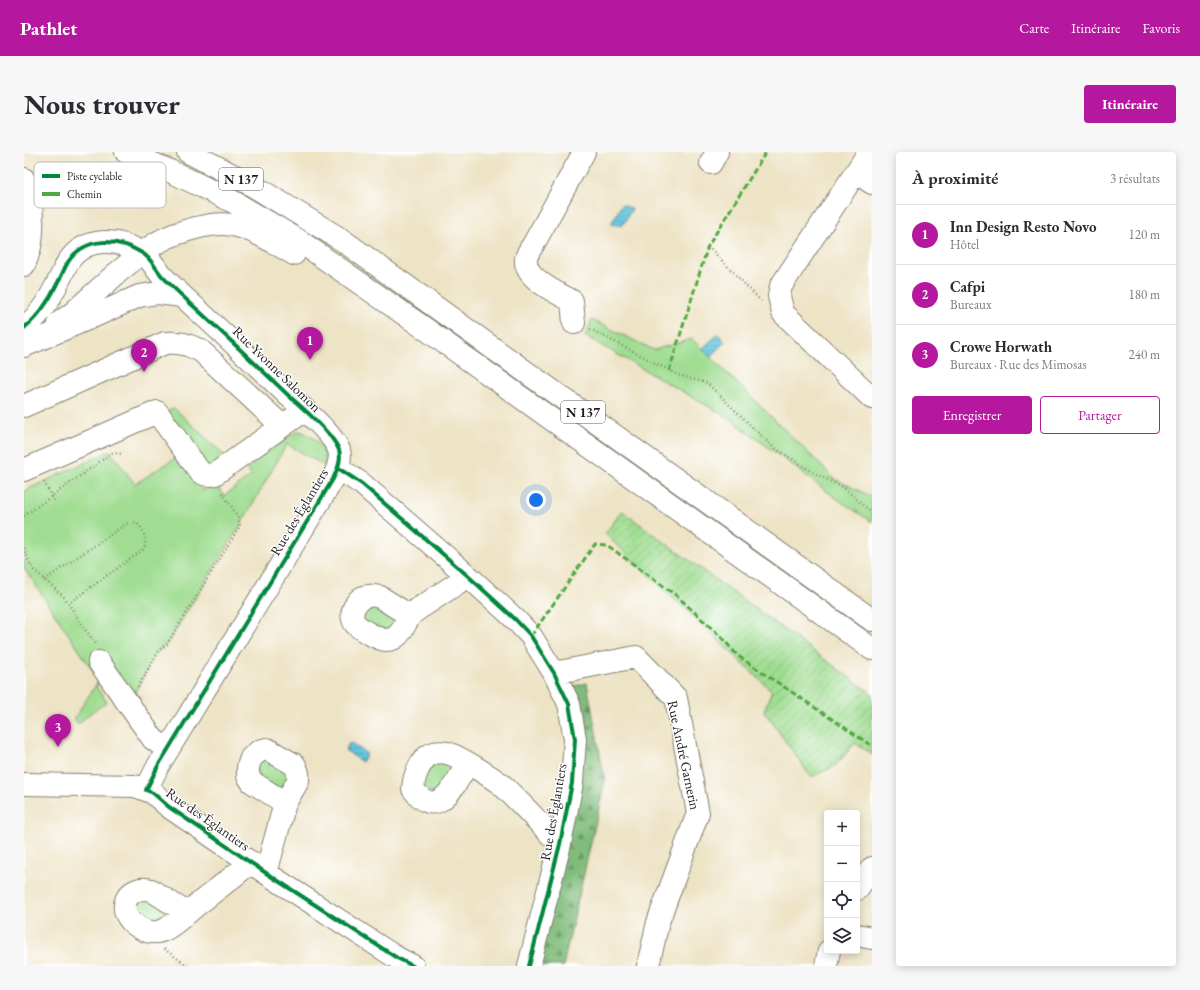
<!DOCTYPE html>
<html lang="fr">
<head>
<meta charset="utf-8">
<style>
	:root { --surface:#fff; --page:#f7f7f7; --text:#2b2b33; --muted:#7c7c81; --line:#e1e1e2; --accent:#b5179e }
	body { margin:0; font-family:"EB Garamond",serif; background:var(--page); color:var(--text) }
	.controls { position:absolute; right:12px; bottom:12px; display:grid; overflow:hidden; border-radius:4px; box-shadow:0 2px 10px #0003 }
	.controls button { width:36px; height:36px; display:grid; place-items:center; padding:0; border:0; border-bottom:1px solid var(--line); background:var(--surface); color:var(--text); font:20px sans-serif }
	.you { position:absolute; left:512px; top:348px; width:14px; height:14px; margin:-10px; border:3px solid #fff; border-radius:50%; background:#1a73e8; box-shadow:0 0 0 6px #1a73e833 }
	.badge { display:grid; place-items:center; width:26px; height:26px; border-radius:50%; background:var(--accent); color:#fff; font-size:13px; font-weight:700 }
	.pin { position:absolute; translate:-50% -33px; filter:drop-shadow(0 1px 2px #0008) }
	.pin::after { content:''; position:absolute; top:21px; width:14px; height:12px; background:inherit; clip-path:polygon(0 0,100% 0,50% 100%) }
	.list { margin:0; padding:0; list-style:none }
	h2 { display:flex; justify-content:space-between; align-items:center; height:52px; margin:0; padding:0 16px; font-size:17px }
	h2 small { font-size:13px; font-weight:400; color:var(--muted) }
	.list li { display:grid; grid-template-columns:26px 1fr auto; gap:12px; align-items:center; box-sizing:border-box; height:60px; padding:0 16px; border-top:1px solid var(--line) }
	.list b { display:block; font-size:15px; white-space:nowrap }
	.list p { margin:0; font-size:13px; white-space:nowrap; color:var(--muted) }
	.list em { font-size:13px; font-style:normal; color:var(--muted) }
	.actions { display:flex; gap:8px; padding:12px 16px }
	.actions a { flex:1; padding:9px 0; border:1px solid var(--accent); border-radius:4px; text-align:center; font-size:14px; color:var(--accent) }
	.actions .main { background:var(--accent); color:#fff }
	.icon { flex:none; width:22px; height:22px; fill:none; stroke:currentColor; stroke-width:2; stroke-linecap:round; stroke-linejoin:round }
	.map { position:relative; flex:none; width:848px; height:814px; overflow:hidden; border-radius:4px }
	header { display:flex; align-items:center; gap:24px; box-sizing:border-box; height:56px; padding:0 20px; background:var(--accent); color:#fff }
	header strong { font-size:19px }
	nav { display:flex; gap:22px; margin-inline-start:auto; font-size:14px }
	.intro { display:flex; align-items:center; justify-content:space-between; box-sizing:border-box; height:96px; padding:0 24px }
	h1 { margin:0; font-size:28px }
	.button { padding:10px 18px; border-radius:4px; background:var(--accent); color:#fff; font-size:14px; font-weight:700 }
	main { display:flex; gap:24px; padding:0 24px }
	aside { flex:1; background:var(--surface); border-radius:4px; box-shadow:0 2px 10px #0003 }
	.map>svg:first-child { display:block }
	.grass { fill:#a0dd92; stroke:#5e7c57 }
	.forest { fill:url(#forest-firs); stroke:#4e6c4c }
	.garden { fill:url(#garden-furrows); stroke:#5e7c57 }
	.water { fill:url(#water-rules); stroke:#3d707c }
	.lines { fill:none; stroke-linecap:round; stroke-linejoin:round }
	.minor-casing { stroke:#848070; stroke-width:24 }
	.highway-casing { stroke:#848070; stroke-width:24 }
	.path { stroke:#848070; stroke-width:2.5; stroke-dasharray:1 3; stroke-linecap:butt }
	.minor { stroke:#fff; stroke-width:22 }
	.highway { stroke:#fff; stroke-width:22 }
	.quiet { stroke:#52a943; stroke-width:3; stroke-dasharray:6 3; stroke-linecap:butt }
	.cycleway-casing { stroke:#fff; stroke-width:6 }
	.cycleway { stroke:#00873e; stroke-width:4 }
	.labels { text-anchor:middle; stroke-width:3; stroke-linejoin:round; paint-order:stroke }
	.shield { fill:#fff; stroke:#606060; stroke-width:1 }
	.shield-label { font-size:13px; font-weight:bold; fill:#1c1c1c }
	.street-label { font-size:14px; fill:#1c1c1c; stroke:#fff }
	.key { fill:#fff; stroke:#bbb; stroke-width:1 }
	.key-label { font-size:11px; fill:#1c1c1c }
</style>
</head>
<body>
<header>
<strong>Pathlet</strong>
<nav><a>Carte</a><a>Itinéraire</a><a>Favoris</a></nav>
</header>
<div class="intro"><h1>Nous trouver</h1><a class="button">Itinéraire</a></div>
<main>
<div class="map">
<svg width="848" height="814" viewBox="0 0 848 814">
	<defs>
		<pattern id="forest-firs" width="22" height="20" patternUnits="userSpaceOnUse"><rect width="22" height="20" fill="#80bc7c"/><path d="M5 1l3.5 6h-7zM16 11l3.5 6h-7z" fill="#689865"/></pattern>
		<pattern id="garden-furrows" width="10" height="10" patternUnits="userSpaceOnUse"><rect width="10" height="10" fill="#a0dd92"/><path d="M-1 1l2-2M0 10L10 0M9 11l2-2" fill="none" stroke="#89bd7d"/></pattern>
		<pattern id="water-rules" width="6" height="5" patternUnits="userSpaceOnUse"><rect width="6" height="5" fill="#5ec3dc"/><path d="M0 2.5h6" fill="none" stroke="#51a7bc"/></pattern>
	</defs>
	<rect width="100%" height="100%" fill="#fff"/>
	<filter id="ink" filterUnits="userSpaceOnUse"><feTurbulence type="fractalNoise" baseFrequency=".025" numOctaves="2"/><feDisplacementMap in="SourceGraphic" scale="8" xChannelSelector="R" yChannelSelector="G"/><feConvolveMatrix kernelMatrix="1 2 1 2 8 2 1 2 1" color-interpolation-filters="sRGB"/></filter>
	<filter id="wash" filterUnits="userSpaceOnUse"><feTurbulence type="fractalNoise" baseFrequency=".012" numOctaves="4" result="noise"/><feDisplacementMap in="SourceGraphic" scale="16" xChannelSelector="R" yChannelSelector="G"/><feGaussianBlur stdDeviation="0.9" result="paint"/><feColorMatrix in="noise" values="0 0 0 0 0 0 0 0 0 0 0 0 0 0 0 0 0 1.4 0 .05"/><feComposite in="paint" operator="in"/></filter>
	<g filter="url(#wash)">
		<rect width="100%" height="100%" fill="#ede3c5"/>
		<path class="grass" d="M568 168 630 198 668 187 811 327 848 345V370L816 349 705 266 561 184Z
			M150 256 203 306 184 316 143 259Z
			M274 279C285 281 297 290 300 301 301 305 301 310 301 314L263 292 216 374 143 492 135 498 104 552 84 524 72 535 83 550 64 563 54 572 50 567 75 528 0 416V339L86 299 111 332 156 303 179 339 191 331 200 344 227 324 222 315 267 283Z
			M340 450 373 464 370 480 337 471Z
			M235 606 268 618 261 638 236 629 232 611Z
			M419 606 430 616 412 645 395 630 396 624Z
			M116 742 144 759V766L139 773 115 768 108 749Z"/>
		<path class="forest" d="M563 531 581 629 539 814H509L542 694 543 536Z"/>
		<path class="garden" d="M598 359 848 542V603L831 591 811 614 787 625 740 559 748 539 581 382Z"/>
		<path class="water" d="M598 52 608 57 598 74 587 72Z
			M694 182 701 190 686 205 678 197Z
			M326 590 343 602 338 610 321 598Z"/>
	</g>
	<g filter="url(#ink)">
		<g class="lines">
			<defs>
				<path id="minor" d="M687 11 693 0
					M832 20 845 0
					M848 31 832 20 757 134 755 144 759 161 848 246
					M35 171 50 160 93 121 118 101
					M550 171 548 149C534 141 500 127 502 107 503 102 506 97 509 93L560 0
					M0 176C15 164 25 149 33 132 37 125 40 117 44 110 61 84 94 86 118 101 127 106 131 116 138 124 150 137 163 148 176 160 206 188 236 216 265 244 279 256 309 282 315 298 318 308 313 318 309 327L134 614 122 638 129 641 145 655 242 721 373 806 389 814
					M0 194 73 163 115 144 134 141 158 144
					M0 254 141 191C157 190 163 192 177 199L258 274
					M314 316 338 332 444 424 491 467 507 484 530 521 545 552 551 587 548 631 536 692 505 814
					M0 318 133 260 176 320C181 323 185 324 191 322L281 258
					M386 464 356 445C352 444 348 443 344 444 333 445 325 460 330 470 333 475 339 478 344 481 350 484 355 487 361 488 376 489 379 474 386 464 392 457 401 453 408 448 420 440 432 432 444 424
					M75 510 129 587 144 598
					M530 521 612 505 652 546 674 661 634 770 624 814
					M444 611C431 632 414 671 389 637 390 626 392 619 399 609 405 601 413 599 423 601 433 603 469 626 478 633 498 652 517 673 536 692
					M0 632 111 634 122 638
					M242 721 261 651 274 629V621L271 613 243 597 235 599 227 606 224 615V624L228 630 261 651
					M833 737 848 716
					M163 761 127 738C114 734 99 742 101 758 103 769 117 779 128 780 133 781 138 779 142 777 152 771 161 763 169 756 188 741 208 726 227 710
					M833 783 848 786
					M802 814 805 799"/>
				<path id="highway" d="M102 0 146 19 208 49 274 88 403 178 848 497
					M164 0 226 32 318 88 848 468
					M0 27C10 54 12 87 0 113
					M118 101C124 97 130 92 136 89 153 80 189 69 208 73 230 77 250 91 270 102"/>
			</defs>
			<use href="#minor" class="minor-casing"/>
			<use href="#highway" class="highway-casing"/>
			<path class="path" d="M684 94 737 149
				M566 177 654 223 683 231 748 294 790 321 819 335 841 355 848 360
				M20 330 31 350
				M0 364 88 301 99 302
				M0 396 5 410 10 418 33 439 41 446 60 476 72 492
				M20 428 105 370C107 370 110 370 112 371 120 376 123 389 120 397L45 451
				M114 535 135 498 143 492 216 374 214 365 197 339
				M140 797 164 814"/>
			<use href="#minor" class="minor"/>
			<use href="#highway" class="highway"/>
			<path class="quiet" d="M645 219 684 94 742 0
				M507 484 571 392 583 393 653 444 697 485 714 504 848 594"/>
			<defs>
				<path id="cycleway" d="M0 176C15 164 25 149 33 132 37 125 40 117 44 110 61 84 94 86 118 101 127 106 131 116 138 124 150 137 163 148 176 160 206 188 236 216 265 244 279 256 309 282 315 298 318 308 313 318 309 327L134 614 122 638 129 641 145 655 242 721 373 806 389 814
					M314 316 338 332 444 424 491 467 507 484 530 521 545 552 551 587 548 631 536 692 505 814"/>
			</defs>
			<use href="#cycleway" class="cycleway-casing"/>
			<use href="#cycleway" class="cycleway"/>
		</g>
	</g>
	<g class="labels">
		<g class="shield">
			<rect x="195" y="16" width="44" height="22" rx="3"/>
			<rect x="537" y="249" width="44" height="22" rx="3"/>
		</g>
		<g class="shield-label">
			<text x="217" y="32">N 137</text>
			<text x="559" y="265">N 137</text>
		</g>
		<g class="street-label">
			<text transform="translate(253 217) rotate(44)" y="5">Rue Yvonne Salomon</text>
			<text transform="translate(275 360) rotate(-59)" y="5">Rue des Églantiers</text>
			<text transform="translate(660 603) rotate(78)" y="5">Rue André Garnerin</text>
			<text transform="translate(529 660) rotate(-80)" y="5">Rue des Églantiers</text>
			<text transform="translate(184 667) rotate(35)" y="5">Rue des Églantiers</text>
		</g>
	</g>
	<rect x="10" y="10" width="132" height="46" rx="6" class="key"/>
	<rect x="18" y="22" width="18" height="4" fill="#00873e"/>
	<rect x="18" y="40" width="18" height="4" fill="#52a943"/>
	<g class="key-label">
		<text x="43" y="28">Piste cyclable</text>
		<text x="43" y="46">Chemin</text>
	</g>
</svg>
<div class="controls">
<button>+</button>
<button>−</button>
<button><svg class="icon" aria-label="locate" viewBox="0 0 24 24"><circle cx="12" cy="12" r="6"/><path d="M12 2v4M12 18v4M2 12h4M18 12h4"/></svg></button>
<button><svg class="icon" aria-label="layers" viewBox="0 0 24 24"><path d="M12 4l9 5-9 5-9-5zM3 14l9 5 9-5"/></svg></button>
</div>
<div class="you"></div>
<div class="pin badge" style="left:286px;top:208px">1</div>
<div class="pin badge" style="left:120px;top:220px">2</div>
<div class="pin badge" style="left:34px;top:595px">3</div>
</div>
<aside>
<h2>À proximité<small>3 résultats</small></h2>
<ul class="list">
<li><span class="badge">1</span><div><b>Inn Design Resto Novo</b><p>Hôtel</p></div><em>120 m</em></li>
<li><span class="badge">2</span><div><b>Cafpi</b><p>Bureaux</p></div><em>180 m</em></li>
<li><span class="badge">3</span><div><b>Crowe Horwath</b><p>Bureaux · Rue des Mimosas</p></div><em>240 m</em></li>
</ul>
<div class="actions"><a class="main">Enregistrer</a><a>Partager</a></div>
</aside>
</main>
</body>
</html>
